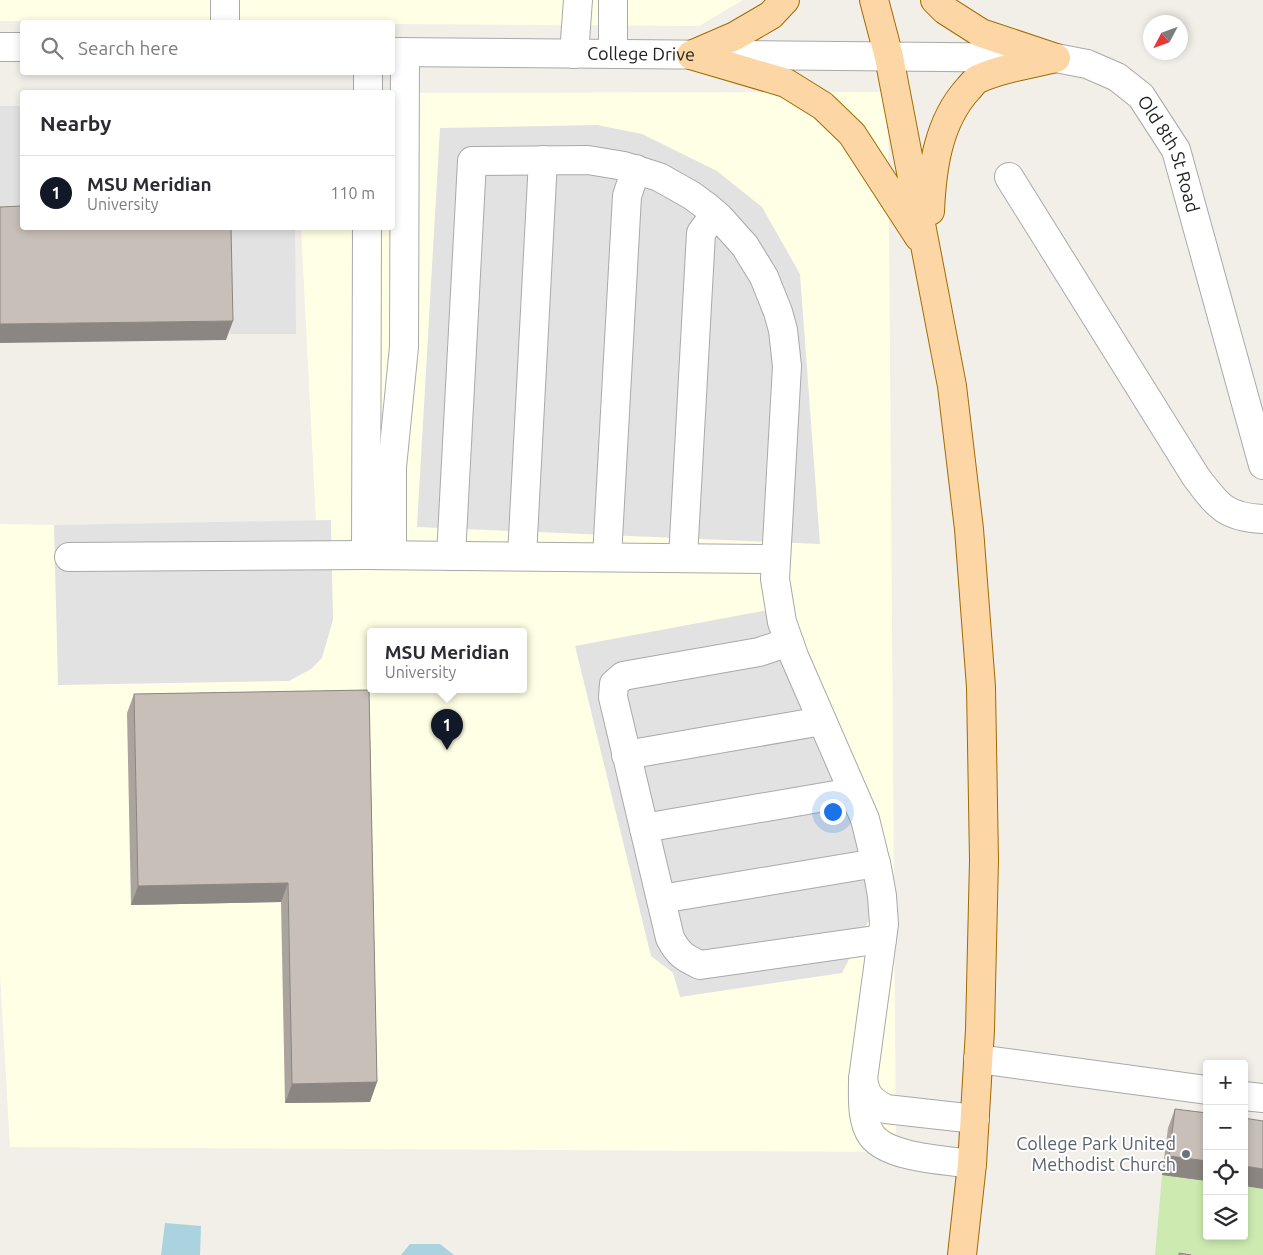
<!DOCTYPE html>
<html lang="en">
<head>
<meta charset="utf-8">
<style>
	:root { --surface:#fff; --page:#f2f2f3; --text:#2b2b33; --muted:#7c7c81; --line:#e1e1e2; --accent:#111827 }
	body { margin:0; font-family:Ubuntu,sans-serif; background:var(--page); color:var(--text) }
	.controls { position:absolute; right:15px; bottom:15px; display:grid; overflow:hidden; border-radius:5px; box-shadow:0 2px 8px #0003 }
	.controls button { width:45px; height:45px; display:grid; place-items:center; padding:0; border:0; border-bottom:1px solid var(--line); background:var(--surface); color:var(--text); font:25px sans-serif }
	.compass { position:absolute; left:1143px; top:15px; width:45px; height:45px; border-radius:50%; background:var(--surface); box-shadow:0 2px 8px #0003; rotate:229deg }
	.you { position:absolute; left:832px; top:811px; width:18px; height:18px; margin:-12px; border:4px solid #fff; border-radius:50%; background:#1a73e8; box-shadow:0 0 0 8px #1a73e833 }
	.badge { display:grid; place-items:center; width:32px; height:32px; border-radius:50%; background:var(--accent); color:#fff; font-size:16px; font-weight:700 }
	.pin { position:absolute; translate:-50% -41px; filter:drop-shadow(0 1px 2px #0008) }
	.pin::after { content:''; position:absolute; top:26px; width:18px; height:15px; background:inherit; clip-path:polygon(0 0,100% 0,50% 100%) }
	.popup { position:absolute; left:367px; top:628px; width:160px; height:65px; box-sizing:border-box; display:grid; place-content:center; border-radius:5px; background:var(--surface); filter:drop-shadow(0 1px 4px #0005); font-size:16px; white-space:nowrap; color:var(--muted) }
	.popup b { font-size:19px; color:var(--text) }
	.popup::after { content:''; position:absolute; left:50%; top:100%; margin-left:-10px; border:10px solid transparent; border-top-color:var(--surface) }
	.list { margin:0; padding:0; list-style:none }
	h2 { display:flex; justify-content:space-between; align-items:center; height:65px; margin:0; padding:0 20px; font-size:21px }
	h2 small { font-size:16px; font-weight:400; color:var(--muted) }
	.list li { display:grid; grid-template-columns:32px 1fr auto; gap:15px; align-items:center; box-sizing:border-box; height:75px; padding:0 20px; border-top:1px solid var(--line) }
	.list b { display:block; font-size:19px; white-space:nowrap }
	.list p { margin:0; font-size:16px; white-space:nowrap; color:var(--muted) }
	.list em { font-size:16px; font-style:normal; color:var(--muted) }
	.icon { flex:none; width:28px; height:28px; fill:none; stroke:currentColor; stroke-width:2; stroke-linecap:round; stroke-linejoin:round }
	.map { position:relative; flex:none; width:1263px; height:1255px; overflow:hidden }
	.search { position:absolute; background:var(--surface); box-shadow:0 2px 8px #0003; left:20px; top:20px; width:375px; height:55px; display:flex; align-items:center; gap:12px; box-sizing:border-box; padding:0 18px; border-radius:5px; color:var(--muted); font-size:19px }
	.panel { position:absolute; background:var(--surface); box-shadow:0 2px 8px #0003; left:20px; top:90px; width:375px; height:140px; border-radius:5px }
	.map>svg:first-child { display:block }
	.education { fill:#ffffe5; fill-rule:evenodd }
	.grass { fill:#cdebb0 }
	.parking { fill:#e2e2e2 }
	.water { fill:#aad3df }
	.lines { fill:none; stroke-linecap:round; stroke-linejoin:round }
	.minor-casing { stroke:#a9a9a9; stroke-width:30 }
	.major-casing { stroke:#a06b00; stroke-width:30 }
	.minor { stroke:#fff; stroke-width:28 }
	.major { stroke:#fcd6a4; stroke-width:28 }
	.wall { fill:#aba49e }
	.shaded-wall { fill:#8b8681 }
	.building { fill:#c7bfb8; stroke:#8b8681 }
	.worship-dot { fill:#6b7280; stroke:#fff; stroke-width:2 }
	.labels { text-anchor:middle; stroke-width:4; stroke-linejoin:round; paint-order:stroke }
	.street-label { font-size:18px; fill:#222; stroke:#fff }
	.worship-label { font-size:18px; fill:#5b616d; stroke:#fff; text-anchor:end }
</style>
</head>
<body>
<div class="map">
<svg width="1263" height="1255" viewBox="0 0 1263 1255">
	<rect width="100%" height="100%" fill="#f2efe9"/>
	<path class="education" d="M0 0H743L699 26 393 24 392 22 0 21Z
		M888 92 896 1152 10 1147 0 974V524L54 525 316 521 301 228H392L393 93ZM371 631H523V689H371Z"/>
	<path class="grass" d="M1162 1175 1207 1181V1236H1244V1186L1263 1189V1255H1155Z"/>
	<path class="parking" d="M0 106H22V218H0Z
		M597 125 642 134 717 171 762 207 800 274 820 544 417 527 440 128Z
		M230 228H295L296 334H230Z
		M331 520 333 620 322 658 311 669 289 681 58 685 54 525Z
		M790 606 867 812 869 920 842 973 680 997 673 973 651 956 575 646Z"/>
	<path class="water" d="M165 1223 201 1226 200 1255H161Z
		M410 1244H440L454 1255H401Z"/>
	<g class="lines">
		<defs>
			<g id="minor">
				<path d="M225 0V22"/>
				<path d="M0 47H22"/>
				<path id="s1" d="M392 52 1056 58 1087 64 1117 77 1141 96 1176 150 1263 465"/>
				<path d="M574 54 578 0"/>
				<path d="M613 54V0"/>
				<path d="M368 92V72"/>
				<path d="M1009 177 1196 477C1218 506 1225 517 1263 519"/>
				<path d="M366 555 367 228"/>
				<path d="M392 555V467L404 347 405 52"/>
				<path d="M451 556 472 161 588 160 624 166 659 177 691 195 706 206 720 218 745 246 764 277 778 312 783 330 787 366 775 579 782 622 794 656 865 819 877 868 882 896 884 924 863 1079C863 1097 861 1121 872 1136 889 1158 945 1160 972 1164"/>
				<path d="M522 556 543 160"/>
				<path d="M69 557 366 555 776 559"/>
				<path d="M607 557 627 196 636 169"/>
				<path d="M683 558 701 233 715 214"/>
				<path d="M789 642 759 652 634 674 623 676 614 684 613 697 670 938C678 954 685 958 700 965L882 939"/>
				<path d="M626 755 822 721"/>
				<path d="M644 828 853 792"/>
				<path d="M661 899 876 863"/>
				<path d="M978 1059 1207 1090"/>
				<path d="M863 1079C866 1096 870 1100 886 1109L975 1119"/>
				<path d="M1244 1096 1263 1098"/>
			</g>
			<path id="major" d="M874 0 889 57 952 386 969 529 981 687 984 860 980 1030 972 1164 962 1255
				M935 0 945 10 981 33 1056 58
				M691 55 786 83 823 106 852 134 919 237
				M691 55 735 36 771 15 785 0
				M930 211C932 168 938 122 968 89 971 86 974 81 978 79 1002 68 1031 64 1056 58"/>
		</defs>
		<use href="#minor" class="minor-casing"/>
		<use href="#major" class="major-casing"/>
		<use href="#minor" class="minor"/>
		<use href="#major" class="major"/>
	</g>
	<path class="wall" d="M369 690 377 1082 370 1102 285 1103 281 902 131 905 127 713 134 694Z
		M1175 1109 1207 1113V1181L1162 1175 1168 1128Z"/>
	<path class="shaded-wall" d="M233 321 226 340 0 343V324Z
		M288 883 281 902 131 905 138 886Z
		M377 1082 370 1102 285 1103 292 1084Z
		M1169 1156 1207 1161V1181L1162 1175Z
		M1244 1166 1263 1169V1189L1244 1186Z"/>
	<path class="building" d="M22 206V228H231L233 321 0 324V207Z
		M369 690 377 1082 292 1084 288 883 138 886 134 694Z
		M1175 1109 1207 1113V1161L1169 1156Z
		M1244 1118 1263 1121V1169L1244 1166Z
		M1179 1253 1191 1255H1179Z"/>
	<circle class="worship-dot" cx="1186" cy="1154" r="5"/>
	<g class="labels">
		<g class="street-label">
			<text dy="6" stroke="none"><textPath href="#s1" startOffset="249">College Drive</textPath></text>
			<text dy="6" stroke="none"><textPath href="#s1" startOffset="824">Old 8th St Road</textPath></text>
		</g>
		<g class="worship-label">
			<text x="1176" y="1150">College Park United<tspan x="1176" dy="21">Methodist Church</tspan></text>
		</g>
	</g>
</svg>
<div class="controls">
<button>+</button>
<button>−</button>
<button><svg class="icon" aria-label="locate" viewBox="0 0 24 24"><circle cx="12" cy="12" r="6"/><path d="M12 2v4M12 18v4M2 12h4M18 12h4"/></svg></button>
<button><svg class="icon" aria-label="layers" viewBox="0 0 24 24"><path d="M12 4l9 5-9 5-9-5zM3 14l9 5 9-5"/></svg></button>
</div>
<svg class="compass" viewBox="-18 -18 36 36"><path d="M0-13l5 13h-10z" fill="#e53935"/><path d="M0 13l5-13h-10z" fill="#7c7c81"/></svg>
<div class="you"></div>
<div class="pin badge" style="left:447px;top:750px">1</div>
<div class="popup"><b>MSU Meridian</b>University</div>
<div class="search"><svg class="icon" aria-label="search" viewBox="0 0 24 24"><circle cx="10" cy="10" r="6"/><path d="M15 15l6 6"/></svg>Search here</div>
<section class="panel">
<h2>Nearby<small></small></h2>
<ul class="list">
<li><span class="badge">1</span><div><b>MSU Meridian</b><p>University</p></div><em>110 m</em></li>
</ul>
</section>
</div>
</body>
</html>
